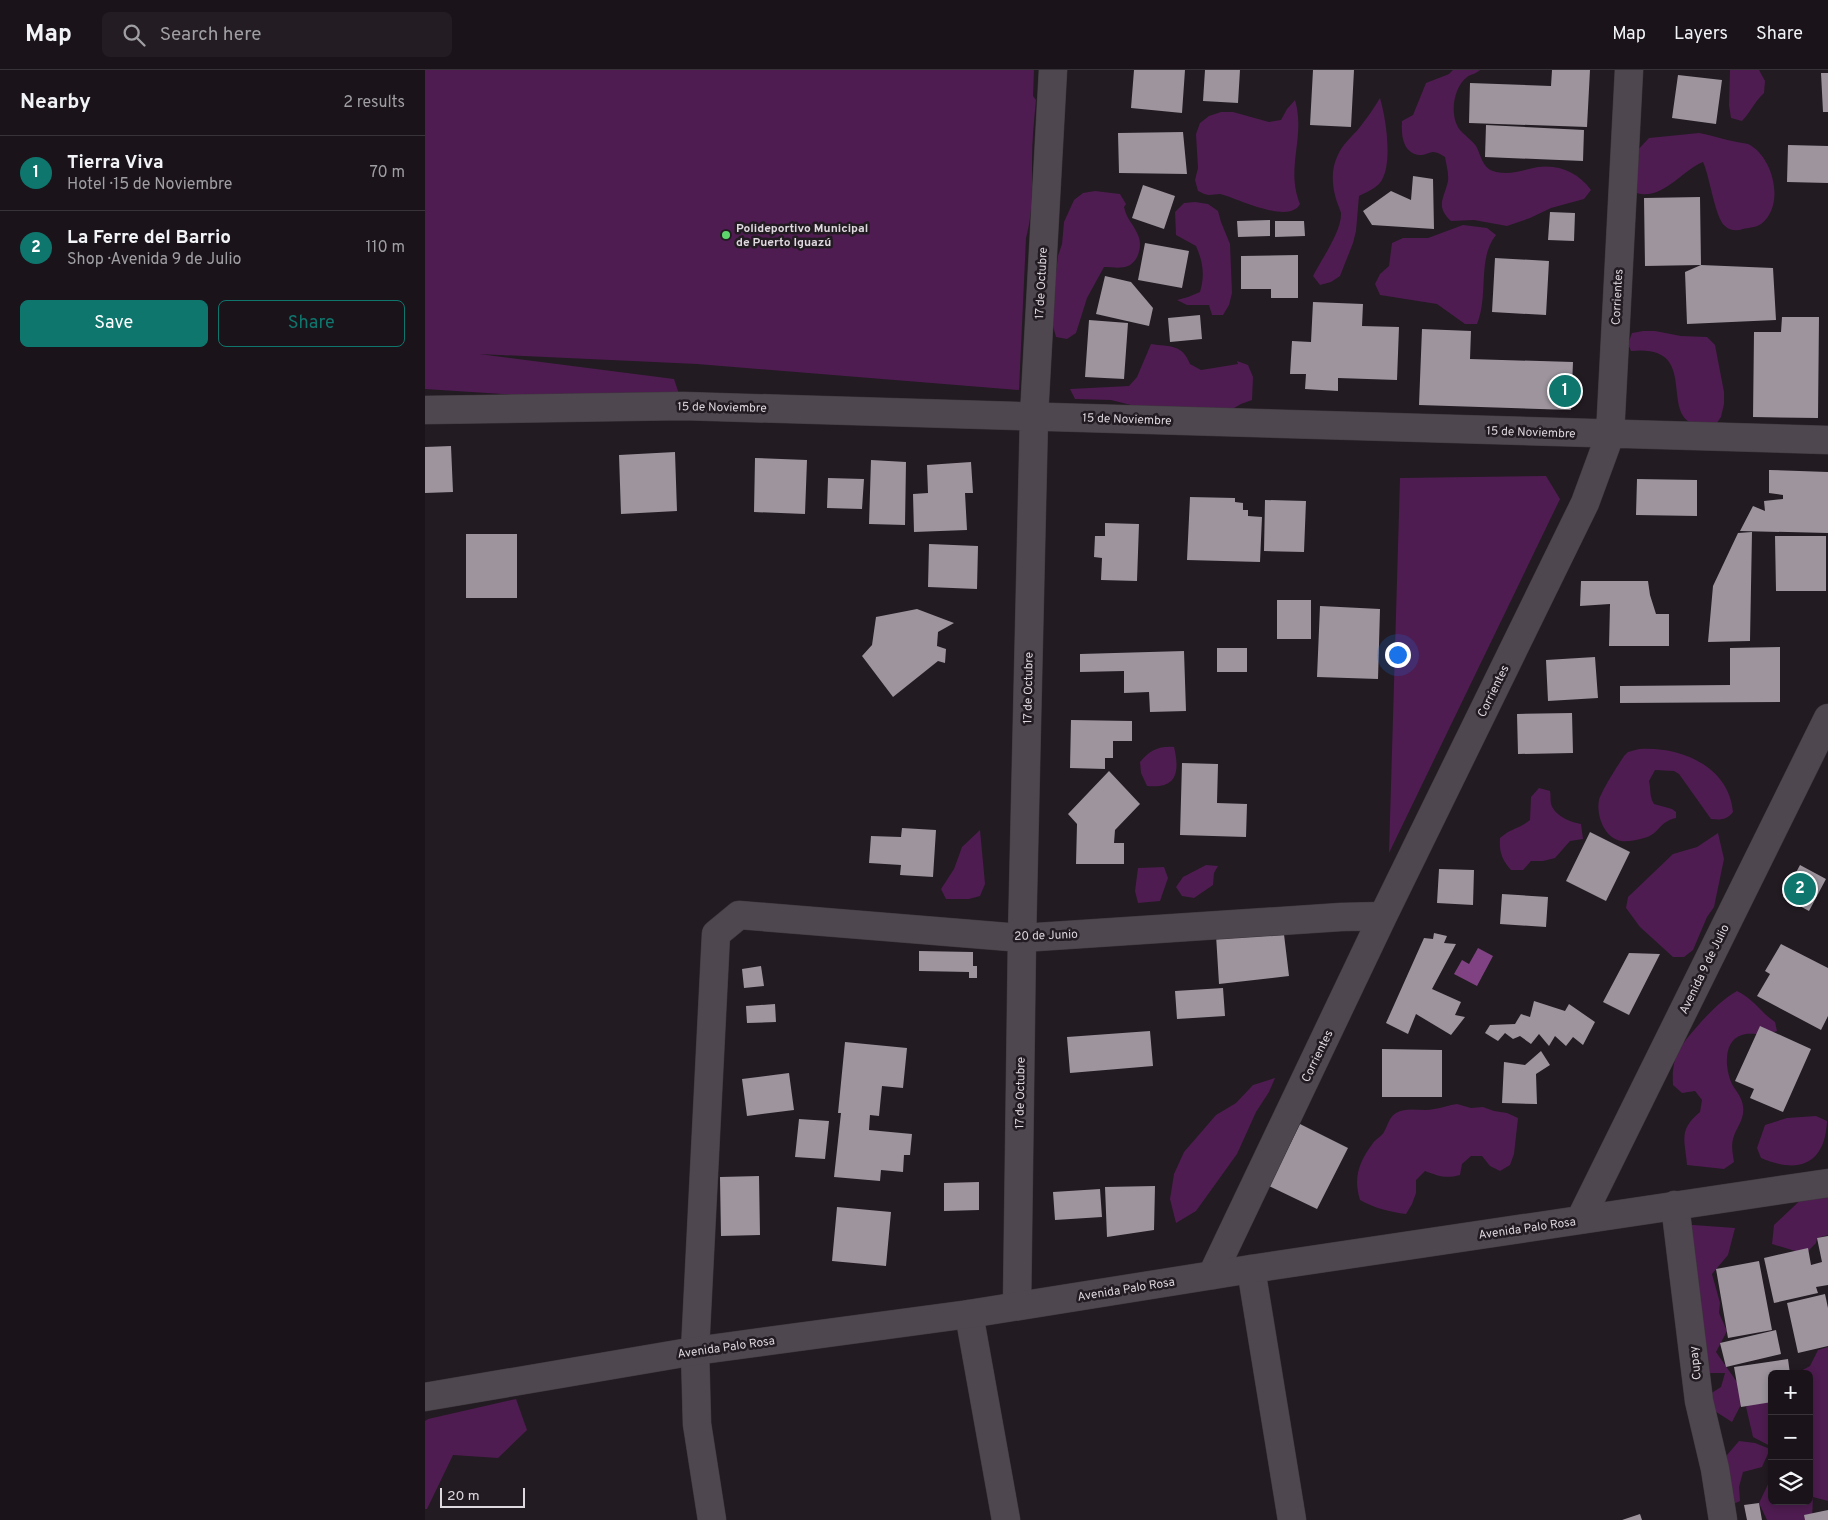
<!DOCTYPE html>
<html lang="en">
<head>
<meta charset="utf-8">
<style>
	:root { --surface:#1a141a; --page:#231d23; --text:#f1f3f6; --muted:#9f9ea2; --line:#383339; --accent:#0f766e }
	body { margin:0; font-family:Overpass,sans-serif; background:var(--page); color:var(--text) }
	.controls { position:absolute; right:15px; bottom:15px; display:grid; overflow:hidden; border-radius:8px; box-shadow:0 2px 8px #0003 }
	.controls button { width:45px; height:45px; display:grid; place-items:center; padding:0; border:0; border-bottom:1px solid var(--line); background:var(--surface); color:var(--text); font:25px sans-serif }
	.scale { position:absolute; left:15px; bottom:12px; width:85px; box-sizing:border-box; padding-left:5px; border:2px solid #ded9de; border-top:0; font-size:14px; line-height:18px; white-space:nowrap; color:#ded9de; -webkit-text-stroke:4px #221b22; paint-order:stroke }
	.you { position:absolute; left:972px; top:584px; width:18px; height:18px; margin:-12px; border:4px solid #fff; border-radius:50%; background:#1a73e8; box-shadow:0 0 0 8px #1a73e833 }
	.badge { display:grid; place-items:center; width:32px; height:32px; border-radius:50%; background:var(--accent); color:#fff; font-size:16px; font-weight:700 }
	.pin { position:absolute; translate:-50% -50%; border:2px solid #fff; box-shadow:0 1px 5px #0006 }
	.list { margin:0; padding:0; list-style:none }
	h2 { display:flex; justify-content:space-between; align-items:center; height:65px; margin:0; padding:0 20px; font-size:21px }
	h2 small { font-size:16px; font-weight:400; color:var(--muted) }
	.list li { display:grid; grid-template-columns:32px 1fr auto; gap:15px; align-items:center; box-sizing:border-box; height:75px; padding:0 20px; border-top:1px solid var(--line) }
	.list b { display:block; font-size:19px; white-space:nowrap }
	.list p { margin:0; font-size:16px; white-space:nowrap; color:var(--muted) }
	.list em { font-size:16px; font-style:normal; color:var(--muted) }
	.actions { display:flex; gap:10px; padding:15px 20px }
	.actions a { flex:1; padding:11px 0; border:1px solid var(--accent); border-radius:8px; text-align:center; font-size:18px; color:var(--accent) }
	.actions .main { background:var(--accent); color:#fff }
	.icon { flex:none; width:28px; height:28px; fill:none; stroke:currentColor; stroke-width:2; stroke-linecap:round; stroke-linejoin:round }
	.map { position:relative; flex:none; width:1403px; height:1450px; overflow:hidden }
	header { display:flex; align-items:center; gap:30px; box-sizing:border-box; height:70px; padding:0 25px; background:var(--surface); border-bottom:1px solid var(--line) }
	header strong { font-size:24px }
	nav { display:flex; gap:28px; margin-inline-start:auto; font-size:18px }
	.search { width:350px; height:45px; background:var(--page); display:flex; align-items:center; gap:12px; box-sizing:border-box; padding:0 18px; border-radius:8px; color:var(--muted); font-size:19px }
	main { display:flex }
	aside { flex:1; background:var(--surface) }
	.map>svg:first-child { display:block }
	.green { fill:#4e1c50 }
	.water { fill:#814283 }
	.building { fill:#9d949d }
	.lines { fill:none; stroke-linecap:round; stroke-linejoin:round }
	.street-casing { stroke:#3e393e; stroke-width:29 }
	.secondary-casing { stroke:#3e393e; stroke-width:29 }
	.street { stroke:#4f474f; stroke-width:28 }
	.secondary { stroke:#4f474f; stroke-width:28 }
	.poi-dot { fill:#5ed56c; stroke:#221b22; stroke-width:2 }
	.labels { text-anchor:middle; stroke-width:5; stroke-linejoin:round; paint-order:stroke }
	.poi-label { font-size:12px; font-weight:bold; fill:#ded9de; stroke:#221b22; text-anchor:start }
	.street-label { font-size:12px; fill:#ded9de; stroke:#221b22 }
</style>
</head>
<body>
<header>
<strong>Map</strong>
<div class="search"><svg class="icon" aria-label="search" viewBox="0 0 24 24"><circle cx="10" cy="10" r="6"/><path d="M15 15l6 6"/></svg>Search here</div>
<nav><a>Map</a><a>Layers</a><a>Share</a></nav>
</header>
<main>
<aside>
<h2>Nearby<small>2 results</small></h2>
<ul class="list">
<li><span class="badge">1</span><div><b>Tierra Viva</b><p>Hotel · 15 de Noviembre</p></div><em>70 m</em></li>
<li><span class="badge">2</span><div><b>La Ferre del Barrio</b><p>Shop · Avenida 9 de Julio</p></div><em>110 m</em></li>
</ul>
<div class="actions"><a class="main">Save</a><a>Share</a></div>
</aside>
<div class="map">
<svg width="1403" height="1450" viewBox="0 0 1403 1450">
	<rect width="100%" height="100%" fill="#221b22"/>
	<path class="green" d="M0 0H609L608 26 611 30C609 50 607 71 607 91 607 118 608 143 601 168L594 320 272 294 54 284 249 309 258 336 0 319Z
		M1028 0H1055C1051 4 1046 4 1042 7 1028 18 1024 46 1035 60 1040 66 1046 69 1051 76 1056 85 1057 97 1068 101 1084 106 1097 100 1113 97 1134 94 1154 103 1166 120L1159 129 1126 138 1105 148 1082 156 1049 150 1026 151C1010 136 1019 129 1023 111 1024 103 1021 94 1020 87 1017 85 1012 82 1008 82 1005 82 1000 85 997 85 978 85 976 66 977 51L988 45 1001 13 1024 4Z
		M1305 0H1334L1340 11 1339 23C1329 32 1326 42 1317 51L1306 48 1304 35Z
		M955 28C961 48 969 98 954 114 949 119 940 123 934 126L931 161 928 173 915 206 906 212 895 215 888 206C896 190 917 161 916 143 915 139 912 133 911 129 907 115 906 100 912 87 917 74 927 67 935 57 942 48 949 38 955 28Z
		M870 30C881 68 860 97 875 134 864 155 812 128 795 124 792 124 787 125 784 125 780 125 776 122 773 121L770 110 773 98 771 64 775 53 784 46 796 42H808L844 52 856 50 862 39Z
		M1274 63C1287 65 1299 70 1312 72 1315 73 1320 73 1323 74 1348 86 1361 135 1336 154 1332 157 1323 158 1318 159 1312 161 1305 161 1300 156 1290 148 1285 107 1278 92 1258 100 1240 127 1216 124 1213 124 1208 121 1205 120L1208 85 1224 68Z
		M670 121 695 124 701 134 699 137C702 150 708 153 713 165 718 176 713 192 703 196 696 199 686 197 679 197L662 228 651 263 642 269 631 267 628 256 630 210 633 186 637 174 639 152 649 130 658 123Z
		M770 132 783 134 793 141 796 152 805 174 807 223 804 235 798 245H787L784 235H762L752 230 763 227 775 222C780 205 778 192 771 176L751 165 750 142 759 133Z
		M1038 155 1062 158 1071 165C1052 188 1064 226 1052 254H1040L1012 234 955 225 950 214 955 204 964 196 967 173 978 168H1003Z
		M1218 261H1230L1256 266 1282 267 1290 275 1299 322V334L1296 347 1289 357C1283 356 1273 356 1266 353 1237 338 1273 274 1206 281L1203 274 1207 263Z
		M726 274C746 277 757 274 765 294L776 300 813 294 812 291 823 295 828 307 827 330 816 334 795 346 722 339 686 330 650 329 645 319 704 316 712 307Z
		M1121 406 1135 429 964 783 975 408Z
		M749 677C755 702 752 719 722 716L716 703 715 692C725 680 734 676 749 677Z
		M1214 679C1255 676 1304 696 1308 742 1302 750 1295 750 1286 749L1254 704 1249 701 1230 700 1224 711C1226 719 1224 726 1229 734L1247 739 1251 742V748C1233 752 1235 764 1219 768 1212 770 1203 772 1196 771 1179 768 1171 745 1174 730 1177 720 1193 695 1199 686L1203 682Z
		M1114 718 1125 721C1126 725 1125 730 1126 734 1130 746 1145 752 1156 754L1158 769 1145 771 1130 788 1118 791H1106L1098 800H1086C1077 790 1074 782 1075 768 1086 758 1094 759 1105 750L1106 727Z
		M555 760 560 814 555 826 544 829H521L516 819 529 799 537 777Z
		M1293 763 1299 789 1289 837 1282 847 1268 880 1259 887H1248L1215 857 1201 838 1203 827 1248 784 1272 777Z
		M781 795 793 796 789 803 788 815 769 828 757 826 751 817 758 807Z
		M739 797 743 808 735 831 713 833 710 821 713 798Z
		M1312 921C1330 930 1334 941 1350 952L1352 961C1348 962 1344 964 1340 964 1333 965 1324 962 1317 965 1297 971 1300 1001 1308 1016 1312 1022 1317 1028 1318 1036 1320 1050 1311 1057 1308 1069 1306 1076 1308 1085 1309 1092L1299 1099 1262 1095C1260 1070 1253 1060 1275 1042L1277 1030 1270 1021 1257 1023 1248 1015C1246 984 1257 974 1276 952 1287 940 1298 929 1312 921Z
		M850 1008 844 1022 831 1042 812 1084 771 1141 751 1153 745 1129 749 1104 759 1082 791 1045 811 1033 828 1015Z
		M1032 1034 1046 1038 1058 1037 1069 1041 1082 1043 1093 1048 1089 1084 1085 1095 1075 1101 1065 1096 1057 1086H1046L1037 1094 1035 1105C1021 1109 1013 1106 1000 1101L991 1110V1123L987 1134 981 1144C965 1142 949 1138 935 1130 928 1107 934 1092 948 1073 951 1069 957 1066 959 1062 963 1055 964 1047 971 1043 983 1036 997 1042 1009 1039 1017 1038 1024 1035 1032 1034Z
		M1391 1046 1402 1051C1400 1095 1373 1104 1336 1088L1332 1078 1340 1055 1362 1048Z
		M1403 1117V1165L1392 1168 1391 1173 1380 1184 1347 1174 1349 1155 1384 1122Z
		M1254 1154 1310 1158 1303 1185 1287 1204 1295 1233 1294 1243 1302 1261 1291 1282 1321 1325 1307 1352 1274 1331 1296 1317 1300 1303H1274Z
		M1403 1277V1431L1388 1427 1387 1450H1342L1334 1433 1347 1406V1431H1384V1304H1370L1385 1296 1393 1280Z
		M1347 1316V1377L1328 1367 1321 1337Z
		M91 1329 102 1360 73 1388 28 1385 2 1439H0V1351L3 1349Z
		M1314 1371 1330 1373 1345 1379 1337 1397 1318 1402 1314 1417 1315 1431 1300 1438 1290 1399Z"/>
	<path class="water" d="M1053 878 1068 886 1052 916 1029 904 1037 890 1044 894Z"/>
	<path class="building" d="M709 0H760L757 43 706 38Z
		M780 0H815L813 33 778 31Z
		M888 0H929L926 57 885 55Z
		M1127 0H1165L1162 57 1044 53 1045 13 1126 16Z
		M1396 3H1403V42H1398Z
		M1253 5 1297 10 1291 54 1247 48Z
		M1061 55 1159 60 1158 91 1060 87Z
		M758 62 762 104 694 103 693 63Z
		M1363 75 1403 76V113L1362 112Z
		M988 106 1008 109 1009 159 947 155 938 141 966 121 986 130Z
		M718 115 750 126 739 159 707 148Z
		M1275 127 1276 195 1220 196 1219 128Z
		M1125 142 1150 143 1149 171 1123 170Z
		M845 150V166L813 167 812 151Z
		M850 151H879L880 166 850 167Z
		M720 173 764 181 757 218 713 210Z
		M873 185V228H846V219H816V186Z
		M1070 188 1124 191 1121 245 1067 242Z
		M1276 195 1348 198 1351 250 1262 254 1260 202Z
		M680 206 706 212 728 238 724 256 671 244Z
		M888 232 938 234 937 256 974 257 972 310 913 308V321L880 319 881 304H865L867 271 886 272Z
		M775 245 777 269 745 272 743 248Z
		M1357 247H1394L1393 348 1328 347 1329 262H1356Z
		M664 250 703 253 699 309 660 307Z
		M997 259 1046 261 1045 289 1148 292 1146 340 994 335Z
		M26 376 28 422 0 423V377Z
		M250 382 252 441 196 444 194 385Z
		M330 388 382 390 380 444 329 442Z
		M446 390 481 392 480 455 444 454Z
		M546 392 548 423H540L542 460 489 462 488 424 503 423 502 395Z
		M1344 400 1403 402V463L1315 461 1328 436 1340 441 1339 431 1358 429V425L1344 423Z
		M403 408 439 409 437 439 402 438Z
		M1212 409 1272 410V446L1211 445Z
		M765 427 810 428V432L818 433V440H823V446L837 447 835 492 762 490Z
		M840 430 881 431 879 482 839 481Z
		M680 453 714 454 712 511 676 510 677 488 669 487 670 466H680Z
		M1327 462 1325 571 1283 572 1288 516 1313 463Z
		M41 464H92V528H41Z
		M1350 466H1401V521H1351Z
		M504 474 553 476 552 519 503 517Z
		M1156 511H1223L1225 525 1231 544H1244V576H1184L1185 534 1155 536Z
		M852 530H886V569H852Z
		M895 536 955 539 953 609 892 607Z
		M492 539 529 553 513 562 512 576 521 579 520 593 513 591 468 627 437 586 447 575 451 547Z
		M1355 577V632L1195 633V616L1305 615V578Z
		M792 578H822V602H792Z
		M759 581 761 641 725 642 724 622 699 623V601L655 602V584Z
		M1170 587 1173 628 1123 631 1121 590Z
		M1147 643 1148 683 1093 684 1092 644Z
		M646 650 707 651V671H688V688H680V699L645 698Z
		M757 693 793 694 792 733 822 734 821 767 755 765Z
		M684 701 715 734 690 760 689 773H699V794H651L652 754 643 744Z
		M477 758 511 760 508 807 475 805 476 795 444 793 446 766 476 767Z
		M1165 762 1205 782 1181 831 1141 811Z
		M1375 795 1401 809 1384 841 1358 827Z
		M1014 799 1049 800 1048 835 1012 833Z
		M1077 824 1123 827 1121 857 1075 854Z
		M858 856 864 906 794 914 791 865Z
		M1009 863 1022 866 1019 873 1031 874 1007 919 1036 932 1030 945 1040 947 1026 965 991 944 983 964 961 953 999 868 1008 869Z
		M1356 874 1403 898V946L1396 960 1332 926 1345 904 1340 901Z
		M494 881 548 882V896H552V908H544V902L494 901Z
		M1204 883 1235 884 1204 945 1178 932Z
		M336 896 339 916 319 918 317 899Z
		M798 918 800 946 752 949 750 921Z
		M1109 931 1140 941 1144 934 1170 952 1158 975 1148 967 1141 976 1130 966 1124 976 1114 964 1106 974 1095 966 1088 969 1080 963 1073 971 1060 963 1065 955 1090 954 1096 944 1105 947Z
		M350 934 351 952 322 953 321 936Z
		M1335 956 1386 979 1358 1042 1325 1028 1329 1019 1310 1011Z
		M725 961 728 996 645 1003 642 967Z
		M420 972 482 978 478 1018 457 1016 454 1046 445 1045 444 1060 487 1064 485 1085H479L478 1102 456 1100 455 1111 409 1107 416 1043H413Z
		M957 979 1017 980V1027H957Z
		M1116 981 1125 995 1111 1004 1112 1034 1077 1033 1079 992 1100 995Z
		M364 1003 369 1040 322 1046 317 1009Z
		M374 1049 404 1051 400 1089 370 1087Z
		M875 1054 923 1078 892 1139 844 1116Z
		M334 1106 335 1165 296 1166 295 1107Z
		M554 1112V1140L519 1141V1113Z
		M730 1116 729 1160 682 1167 680 1117Z
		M675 1119 677 1147 630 1150 628 1122Z
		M412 1137 466 1142 461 1196 407 1191Z
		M1403 1166V1215L1391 1217 1393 1223 1349 1233 1339 1188 1383 1178 1386 1195 1397 1192 1392 1168Z
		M1334 1191 1347 1260 1303 1268 1291 1199Z
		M1400 1224 1403 1238V1276L1373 1283 1362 1233Z
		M1351 1260 1356 1284 1301 1297 1295 1273Z
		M1363 1289 1365 1304H1347V1332L1316 1337 1309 1297Z
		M1334 1433 1337 1450H1322L1319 1435Z
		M1403 1440V1450H1380L1379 1445Z
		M1215 1444 1217 1450H1197Z"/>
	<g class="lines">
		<defs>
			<path id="street" d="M0 340 258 336 1403 370
				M1250 1135 1274 1331 1290 1399 1298 1450
				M826 1199 867 1450
				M787 1205 958 846 1160 433 1185 365 1204 0
				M592 1236 597 868 609 346 628 0
				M544 1244 581 1450
				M287 1450 272 1354 270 1281 291 864 314 845 597 868 916 847 958 846"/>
			<path id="secondary" d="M1155 1150 1403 648
				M0 1327 270 1281 544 1244 826 1199 1403 1113"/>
		</defs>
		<use href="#street" class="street-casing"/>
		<use href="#secondary" class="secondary-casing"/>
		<use href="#street" class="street"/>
		<use href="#secondary" class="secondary"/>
	</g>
	<circle class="poi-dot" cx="301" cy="165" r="5"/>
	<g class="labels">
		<g class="poi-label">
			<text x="311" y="162">Polideportivo Municipal<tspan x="311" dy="14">de Puerto Iguazú</tspan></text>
		</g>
		<g class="street-label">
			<text transform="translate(616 213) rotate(-87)" y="4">17 de Octubre</text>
			<text transform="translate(1192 227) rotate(-87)" y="4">Corrientes</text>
			<text transform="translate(297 337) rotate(1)" y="4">15 de Noviembre</text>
			<text transform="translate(702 349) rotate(2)" y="4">15 de Noviembre</text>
			<text transform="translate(1106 362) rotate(2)" y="4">15 de Noviembre</text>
			<text transform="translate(603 618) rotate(-89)" y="4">17 de Octubre</text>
			<text transform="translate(1068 621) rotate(-64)" y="4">Corrientes</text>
			<text transform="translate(621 865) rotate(-2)" y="4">20 de Junio</text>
			<text transform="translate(1279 899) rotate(-64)" y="4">Avenida 9 de Julio</text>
			<text transform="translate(892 986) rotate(-64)" y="4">Corrientes</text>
			<text transform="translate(595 1023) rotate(-89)" y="4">17 de Octubre</text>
			<text transform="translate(1102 1158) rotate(-8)" y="4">Avenida Palo Rosa</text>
			<text transform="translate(701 1219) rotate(-9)" y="4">Avenida Palo Rosa</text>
			<text transform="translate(301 1277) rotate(-8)" y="4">Avenida Palo Rosa</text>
			<text transform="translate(1270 1293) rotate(-96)" y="4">Cupay</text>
		</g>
	</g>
</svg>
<div class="controls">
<button>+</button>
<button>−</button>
<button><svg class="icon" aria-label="layers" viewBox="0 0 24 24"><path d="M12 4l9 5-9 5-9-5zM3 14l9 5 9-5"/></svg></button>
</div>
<div class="scale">20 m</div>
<div class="you"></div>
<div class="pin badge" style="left:1140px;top:321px">1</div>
<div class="pin badge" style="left:1375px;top:819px">2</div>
</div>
</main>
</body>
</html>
